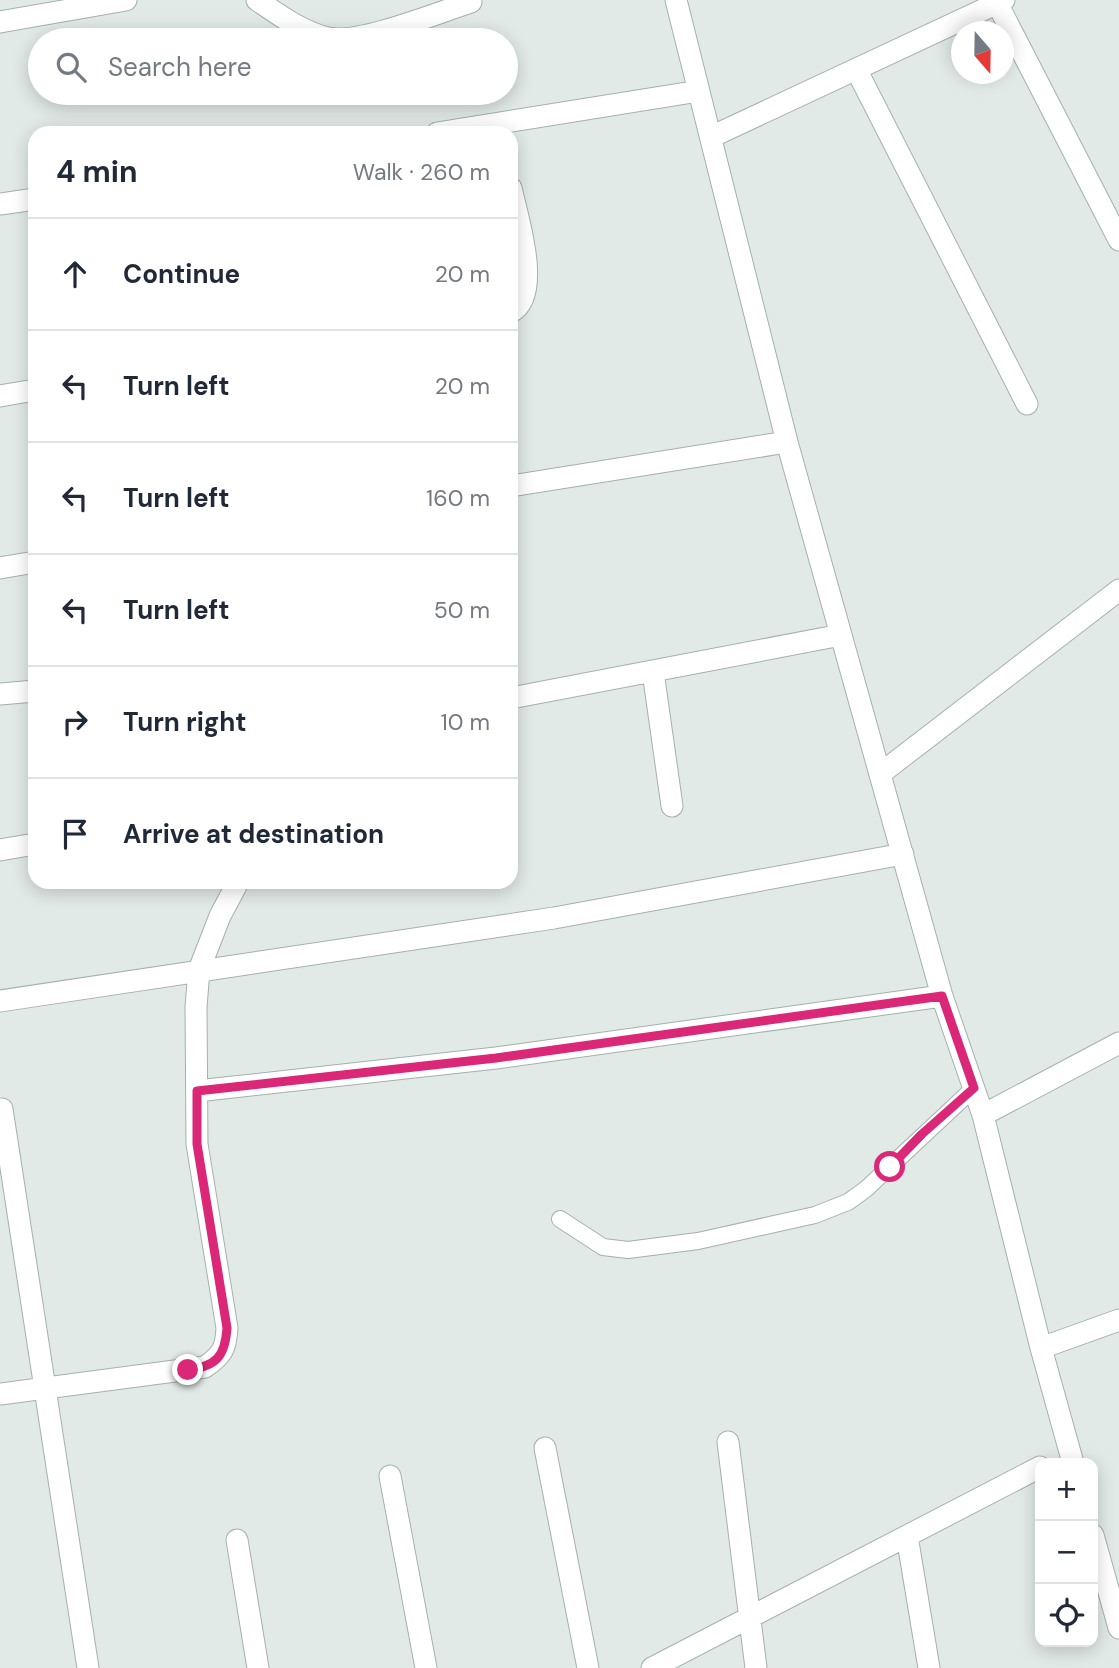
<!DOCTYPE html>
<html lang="en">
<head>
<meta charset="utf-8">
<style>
	:root { --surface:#fff; --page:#f2f2f3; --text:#1f2937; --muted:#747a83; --line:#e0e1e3 }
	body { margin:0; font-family:"DM Sans",sans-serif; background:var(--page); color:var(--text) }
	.controls { position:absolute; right:21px; bottom:21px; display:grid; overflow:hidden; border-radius:14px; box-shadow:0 4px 18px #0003 }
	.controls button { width:63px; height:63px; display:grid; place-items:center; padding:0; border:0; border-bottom:2px solid var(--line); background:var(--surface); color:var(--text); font:35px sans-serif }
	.compass { position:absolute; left:951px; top:21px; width:63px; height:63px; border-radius:50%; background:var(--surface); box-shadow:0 4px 18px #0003; rotate:160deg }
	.stop { position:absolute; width:21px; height:21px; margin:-16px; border:5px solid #db2777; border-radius:50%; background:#fff }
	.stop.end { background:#db2777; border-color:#fff; box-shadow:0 2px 7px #0008 }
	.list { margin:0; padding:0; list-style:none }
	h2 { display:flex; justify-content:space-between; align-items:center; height:91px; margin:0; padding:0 28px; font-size:30px }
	h2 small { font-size:23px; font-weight:400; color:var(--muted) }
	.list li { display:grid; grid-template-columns:46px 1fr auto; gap:21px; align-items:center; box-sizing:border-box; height:112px; padding:0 28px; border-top:2px solid var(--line) }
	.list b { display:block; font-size:26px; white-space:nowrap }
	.list em { font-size:23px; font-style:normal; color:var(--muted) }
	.icon { flex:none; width:38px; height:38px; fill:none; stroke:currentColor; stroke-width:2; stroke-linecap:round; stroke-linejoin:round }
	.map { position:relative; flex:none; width:1119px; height:1668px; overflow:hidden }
	.search { position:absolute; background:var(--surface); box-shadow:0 4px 18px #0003; left:28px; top:28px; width:490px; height:77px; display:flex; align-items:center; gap:18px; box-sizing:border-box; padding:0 24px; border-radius:38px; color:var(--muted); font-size:26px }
	.panel { position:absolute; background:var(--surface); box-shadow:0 4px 18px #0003; left:28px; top:126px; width:490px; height:763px; border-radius:21px }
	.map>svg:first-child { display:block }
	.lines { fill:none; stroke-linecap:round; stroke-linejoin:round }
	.service-casing { stroke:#a4b1ae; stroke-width:18 }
	.minor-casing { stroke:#a4b1ae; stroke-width:23 }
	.service { stroke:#fff; stroke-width:16 }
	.minor { stroke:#fff; stroke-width:21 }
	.route { stroke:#db2777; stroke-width:9 }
</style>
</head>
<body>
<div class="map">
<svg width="1119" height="1668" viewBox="0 0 1119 1668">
	<rect width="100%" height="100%" fill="#e1eae7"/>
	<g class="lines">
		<defs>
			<path id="service" d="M560 1219 603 1247 628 1250 698 1241 815 1215 848 1202 866 1189 974 1088"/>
			<path id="minor" d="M257 0C279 15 302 32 328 38 359 45 439 12 471 2
				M676 0 787 442 942 996 983 1115 1041 1348 1073 1463
				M997 3 1119 240
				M0 22 126 0
				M856 69 1027 404
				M437 133 699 91
				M711 137 1004 0
				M511 188C517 216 543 295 511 312
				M0 204 35 199
				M0 396 35 390
				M511 486 787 442
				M0 568 35 562
				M653 672 672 806
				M0 694 35 691
				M511 698 841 635
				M880 774 1119 590
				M0 850 35 844
				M0 1001 554 918 903 854
				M197 1091 496 1058 942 996
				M2 1109 88 1668
				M983 1115 1119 1043
				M1041 1348 1119 1320
				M0 1394 205 1367C222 1355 226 1349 227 1328L197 1144 196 1007 199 970 220 916 238 882
				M728 1442 756 1668
				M545 1448 588 1668
				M390 1476 426 1668
				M1093 1535 1119 1628
				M907 1536 929 1668
				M237 1540 258 1668
				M652 1668 1040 1467"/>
		</defs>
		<use href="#service" class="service-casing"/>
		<use href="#minor" class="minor-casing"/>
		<use href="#service" class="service"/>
		<use href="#minor" class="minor"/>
	</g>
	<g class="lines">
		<path class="route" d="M188 1370C216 1366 225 1357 227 1328L197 1144V1091L496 1058 942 996 974 1088 922 1134 890 1167"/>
	</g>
</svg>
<div class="controls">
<button>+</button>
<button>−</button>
<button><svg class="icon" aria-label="locate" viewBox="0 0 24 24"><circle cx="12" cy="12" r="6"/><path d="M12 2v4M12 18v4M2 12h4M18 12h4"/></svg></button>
</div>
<svg class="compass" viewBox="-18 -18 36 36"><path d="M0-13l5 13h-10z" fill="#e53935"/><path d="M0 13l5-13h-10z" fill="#747a83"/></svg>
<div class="stop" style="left:890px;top:1167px"></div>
<div class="stop end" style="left:188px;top:1370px"></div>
<div class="search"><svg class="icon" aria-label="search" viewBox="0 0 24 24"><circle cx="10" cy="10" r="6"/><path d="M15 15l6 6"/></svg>Search here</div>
<section class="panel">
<h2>4 min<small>Walk · 260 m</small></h2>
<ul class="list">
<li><svg class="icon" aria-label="ahead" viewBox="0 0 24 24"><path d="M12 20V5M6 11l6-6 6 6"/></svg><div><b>Continue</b></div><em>20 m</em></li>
<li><svg class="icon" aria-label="left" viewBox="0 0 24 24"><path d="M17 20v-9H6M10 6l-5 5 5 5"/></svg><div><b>Turn left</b></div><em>20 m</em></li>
<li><svg class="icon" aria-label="left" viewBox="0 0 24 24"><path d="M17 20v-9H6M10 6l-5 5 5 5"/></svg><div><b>Turn left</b></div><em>160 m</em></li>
<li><svg class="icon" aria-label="left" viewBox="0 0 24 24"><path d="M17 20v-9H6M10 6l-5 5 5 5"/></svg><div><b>Turn left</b></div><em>50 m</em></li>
<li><svg class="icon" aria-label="right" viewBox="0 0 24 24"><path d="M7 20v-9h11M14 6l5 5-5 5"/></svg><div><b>Turn right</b></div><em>10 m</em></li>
<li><svg class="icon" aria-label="arrive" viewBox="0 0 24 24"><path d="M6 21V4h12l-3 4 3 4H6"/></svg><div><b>Arrive at destination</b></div></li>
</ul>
</section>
</div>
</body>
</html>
